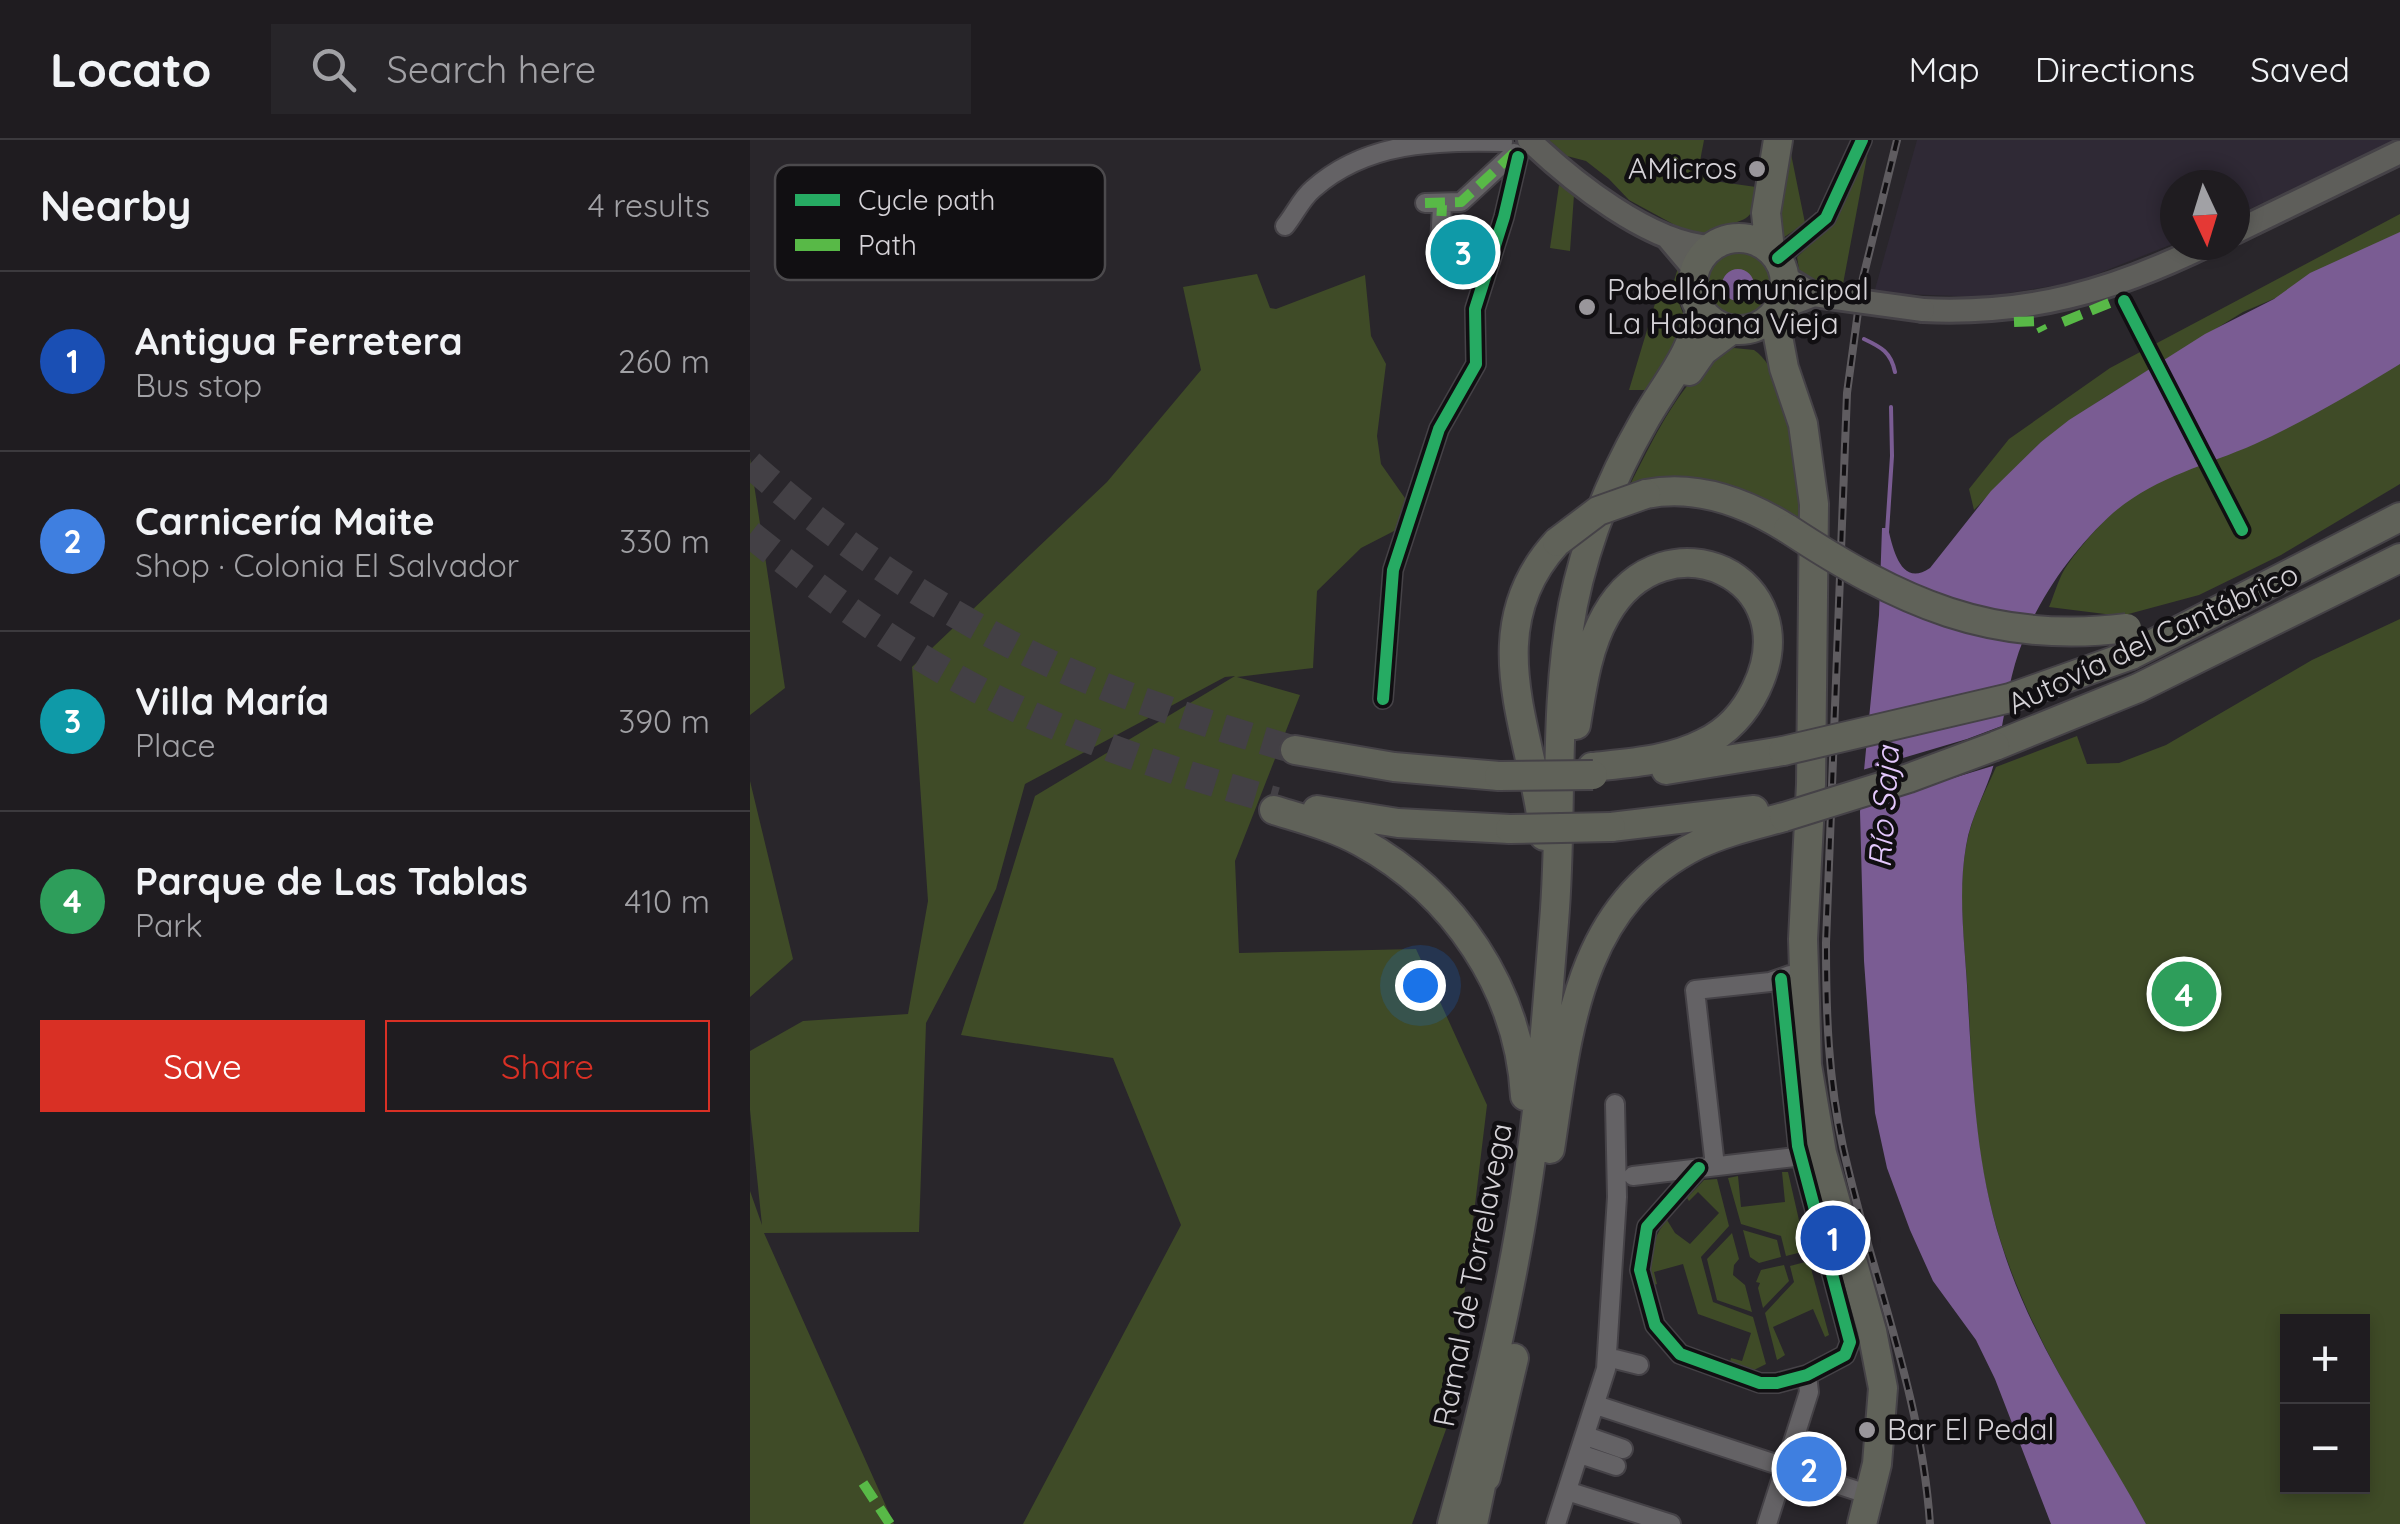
<!DOCTYPE html>
<html lang="en">
<head>
<meta charset="utf-8">
<style>
	:root { --surface:#1f1c20; --page:#272529; --text:#f1f3f6; --muted:#a1a1a5; --line:#3c3a3e; --accent:#d93025 }
	body { margin:0; font-family:Quicksand,sans-serif; background:var(--page); color:var(--text) }
	.controls { position:absolute; right:30px; bottom:30px; display:grid; overflow:hidden; border-radius:0px; box-shadow:0 5px 15px #0003 }
	.controls button { width:90px; height:90px; display:grid; place-items:center; padding:0; border:0; border-bottom:2px solid var(--line); background:var(--surface); color:var(--text); font:50px sans-serif }
	.compass { position:absolute; left:1410px; top:30px; width:90px; height:90px; border-radius:50%; background:var(--surface); box-shadow:0 5px 15px #0003; rotate:176deg }
	.you { position:absolute; left:670px; top:845px; width:35px; height:35px; margin:-25px; border:8px solid #fff; border-radius:50%; background:#1a73e8; box-shadow:0 0 0 15px #1a73e833 }
	.badge { display:grid; place-items:center; width:65px; height:65px; border-radius:50%; background:var(--accent); color:#fff; font-size:32px; font-weight:700 }
	.pin { position:absolute; translate:-50% -50%; border:5px solid #fff; box-shadow:0 2px 10px #0006 }
	.list { margin:0; padding:0; list-style:none }
	h2 { display:flex; justify-content:space-between; align-items:center; height:130px; margin:0; padding:0 40px; font-size:42px }
	h2 small { font-size:32px; font-weight:400; color:var(--muted) }
	.list li { display:grid; grid-template-columns:65px 1fr auto; gap:30px; align-items:center; box-sizing:border-box; height:180px; padding:0 40px; border-top:2px solid var(--line) }
	.list b { display:block; font-size:38px; white-space:nowrap }
	.list p { margin:0; font-size:32px; white-space:nowrap; color:var(--muted) }
	.list em { font-size:32px; font-style:normal; color:var(--muted) }
	.actions { display:flex; gap:20px; padding:30px 40px }
	.actions a { flex:1; padding:22px 0; border:2px solid var(--accent); border-radius:0px; text-align:center; font-size:35px; color:var(--accent) }
	.actions .main { background:var(--accent); color:#fff }
	.icon { flex:none; width:55px; height:55px; fill:none; stroke:currentColor; stroke-width:2; stroke-linecap:round; stroke-linejoin:round }
	.map { position:relative; flex:none; width:1650px; height:1384px; overflow:hidden }
	header { display:flex; align-items:center; gap:60px; box-sizing:border-box; height:140px; padding:0 50px; background:var(--surface); border-bottom:2px solid var(--line) }
	header strong { font-size:48px }
	nav { display:flex; gap:55px; margin-inline-start:auto; font-size:35px }
	.search { width:700px; height:90px; background:var(--page); display:flex; align-items:center; gap:25px; box-sizing:border-box; padding:0 35px; border-radius:0px; color:var(--muted); font-size:38px }
	main { display:flex }
	aside { flex:1; background:var(--surface) }
	.map>svg:first-child { display:block }
	.built { fill:#2f2935 }
	.green { fill:#3f4b27; fill-rule:evenodd }
	.water { fill:#7a5c93 }
	.pier { fill:#29262b }
	.lines { fill:none; stroke-linecap:round; stroke-linejoin:round }
	.stream { stroke:#7a5c93; stroke-width:4 }
	.highway-tunnel { stroke:#434045; stroke-width:28; stroke-dasharray:28 14; stroke-linecap:butt }
	.minor-casing { stroke:#454247; stroke-width:22 }
	.major-casing { stroke:#454247; stroke-width:28 }
	.highway-casing { stroke:#454247; stroke-width:32 }
	.minor { stroke:#646265; stroke-width:18 }
	.major { stroke:#5e5e5a; stroke-width:22 }
	.highway { stroke:#606259; stroke-width:28 }
	.rail-casing { stroke:#5f5c60; stroke-width:8 }
	.rail { stroke:#110f12; stroke-width:4; stroke-dasharray:11; stroke-linecap:butt }
	.major-bridge-casing { stroke:#454247; stroke-width:28; stroke-linecap:butt }
	.highway-bridge-casing { stroke:#454247; stroke-width:32; stroke-linecap:butt }
	.major-bridge { stroke:#5e5e5a; stroke-width:22 }
	.highway-bridge { stroke:#606259; stroke-width:28 }
	.quiet { stroke:#58b947; stroke-width:10; stroke-dasharray:20 10; stroke-linecap:butt }
	.cycleway-casing { stroke:#110f12; stroke-width:19 }
	.cycleway { stroke:#26ab63; stroke-width:12 }
	.poi-dot { fill:#99969b; stroke:#110f12; stroke-width:4 }
	.labels { text-anchor:middle; stroke-width:9; stroke-linejoin:round; paint-order:stroke }
	.poi-label { font-size:30px; fill:#d5d2d7; stroke:#110f12; text-anchor:start }
	.street-label { font-size:30px; fill:#d5d2d7; stroke:#110f12 }
	.water-label { font-size:32px; font-style:italic; fill:#e4c8fd; stroke:#110f12 }
	.key { fill:#110f12; stroke:#4c4a4d; stroke-width:2.5 }
	.key-label { font-size:28px; fill:#d5d2d7 }
</style>
</head>
<body>
<header>
<strong>Locato</strong>
<div class="search"><svg class="icon" aria-label="search" viewBox="0 0 24 24"><circle cx="10" cy="10" r="6"/><path d="M15 15l6 6"/></svg>Search here</div>
<nav><a>Map</a><a>Directions</a><a>Saved</a></nav>
</header>
<main>
<aside>
<h2>Nearby<small>4 results</small></h2>
<ul class="list">
<li><span class="badge" style="background:#1a4fb4">1</span><div><b>Antigua Ferretera</b><p>Bus stop</p></div><em>260 m</em></li>
<li><span class="badge" style="background:#3f7fe0">2</span><div><b>Carnicería Maite</b><p>Shop · Colonia El Salvador</p></div><em>330 m</em></li>
<li><span class="badge" style="background:#0f9aa8">3</span><div><b>Villa María</b><p>Place</p></div><em>390 m</em></li>
<li><span class="badge" style="background:#2e9e5b">4</span><div><b>Parque de Las Tablas</b><p>Park</p></div><em>410 m</em></li>
</ul>
<div class="actions"><a class="main">Save</a><a>Share</a></div>
</aside>
<div class="map">
<svg width="1650" height="1384" viewBox="0 0 1650 1384">
	<rect width="100%" height="100%" fill="#29262b"/>
	<path class="built" d="M1167 0H1647L1485 76V45H1425V103L1327 142 1234 157 1124 153Z"/>
	<path class="green" d="M799 0H954C952 14 945 31 957 40L1006 47 1009 49C1001 82 999 78 970 87 962 90 954 94 945 96L879 60 859 39 836 21 817 16Z
		M1118 11 1093 144 1057 140 1050 135 1047 117 1078 88Z
		M1041 14 1055 83 1033 98 1027 86Z
		M809 45 824 55 820 111 800 108Z
		M1650 74V105L1493 172 1352 259 1291 302 1224 370 1219 349 1259 299 1360 228Z
		M952 145a35 35 0 1 1 70 0a35 35 0 1 1-70 0Z
		M928 128 929 163 936 181 917 220 896 250H879L907 157 918 160Z
		M507 134 520 168 526 169 615 135 621 196 636 224 627 296 631 324 657 361 646 390 611 408 567 451 563 528 487 537 550 555 485 721 489 813 666 809 737 965 699 1281 662 1384H273L431 1085 363 918 211 895 285 656 485 536 475 537 275 644 246 749 176 883 169 1092 14 1093 144 1384H0V1051L12 1085 0 970V911L53 881 158 874 178 761 162 527 357 342 451 230 433 147Z
		M1650 205V344L1531 415 1449 455 1371 476 1299 467C1305 453 1309 436 1318 424 1396 314 1534 264 1650 205Z
		M984 208 1004 210C1040 233 1049 344 1052 386L880 345C902 303 936 225 984 208Z
		M0 318 35 548 0 575Z
		M1650 479V1384H1396C1335 1279 1265 1175 1238 1055 1223 991 1222 923 1218 858 1215 801 1204 738 1222 683 1228 664 1238 646 1246 627L1327 596 1337 624 1369 623 1416 605 1562 520ZM1538 1182H1612V1346H1538Z
		M0 641 43 819 0 857Z
		M1032 1032H1038L1056 1111 1036 1116 1031 1096 991 1084 978 1038 988 1036 991 1067 1035 1062Z
		M967 1039 979 1086 951 1117 963 1162 1003 1177 1016 1224 1004 1230 980 1222 981 1218 992 1221 1001 1193 948 1174 933 1124 904 1132 907 1144 904 1145C897 1122 901 1098 917 1080L925 1093 940 1104 969 1073 948 1052 939 1061 937 1058 954 1040Z
		M993 1090 1027 1100 1031 1117 1009 1123 1000 1117Z
		M982 1093 989 1119 984 1125 983 1135 995 1145 1002 1172 967 1160 957 1119Z
		M1059 1121 1079 1195 1075 1197 1063 1169 1023 1187 1035 1215 1027 1220 1015 1173 1044 1142 1040 1126Z
		M1034 1125 1039 1141 1013 1168 1008 1148 1010 1143 1006 1142 1011 1130Z"/>
	<path class="water" d="M1650 92V224C1603 253 1555 281 1505 304 1455 326 1405 337 1363 373 1320 412 1281 468 1265 524 1256 555 1253 588 1245 620 1238 649 1221 675 1216 706 1207 757 1216 812 1218 864 1223 945 1226 1025 1251 1103 1282 1205 1346 1291 1396 1384H1301L1245 1239 1226 1200 1183 1141 1160 1090 1137 1028 1125 973 1114 821 1110 672 1129 475 1132 388H1138C1143 409 1151 448 1180 428L1241 351 1291 302 1319 280 1455 194 1524 159 1560 133Z
		M972 145a16 16 0 1 1 32 0a16 16 0 1 1-32 0Z"/>
	<path class="pier" d="M1257 584 1249 624 1105 668 1109 631 1217 599Z"/>
	<g class="lines">
		<path class="stream" d="M1114 199C1131 207 1141 212 1145 232
			M1137 392 1142 316 1141 267"/>
		<path class="highway-tunnel" d="M0 324C77 393 166 456 258 503 349 550 447 581 545 610
			M0 394C54 437 108 479 167 515 277 583 402 626 526 661"/>
		<defs>
			<path id="minor" d="M675 63 711 62 764 13
				M535 86C545 74 551 59 563 49 617 1 686 1 753 2
				M690 106 692 65
				M1028 118 1076 78 1112 0
				M633 559 643 430 689 289 726 224 725 169 754 77 768 17
				M965 1026 945 850 1020 842 1040 835
				M949 1028 897 1087 890 1130 905 1185 930 1214 1010 1243H1027L1057 1235 1095 1215 1100 1202 1048 1006 1031 839
				M883 1036 1062 1015
				M857 1217 889 1225
				M846 1265 1120 1355
				M836 1296 873 1309
				M830 1314 866 1326
				M817 1351 921 1384
				M806 1384 856 1229 867 1057 865 964
				M1017 1384 1059 1252 1057 1235"/>
			<path id="major" d="M779 0C822 41 900 104 961 107
				M1485 92 1650 12
				M918 98 945 130
				M1035 137 1064 155 1078 157
				M1028 169 1064 155
				M1173 170C1279 175 1362 151 1457 105"/>
			<path id="highway" d="M943 144a46 46 0 1 1 92 0a46 46 0 1 1-92 0Z
				M1020 110 1016 73 1028 0
				M1024 175 1034 228 1053 284 1064 364 1061 644 1053 799 1057 925 1072 1013 1122 1191 1133 1248 1127 1324 1112 1384
				M939 231 953 211 981 190
				M896 354C947 344 995 362 1038 389
				M1381 515 1650 377
				M826 585C832 548 837 508 856 475 915 371 1060 437 1006 549 995 572 977 592 954 603 919 621 879 623 842 627
				M1245 606 1388 548 1650 418
				M545 610 644 627 749 636
				M916 630 1033 611
				M524 670C553 679 584 687 611 702 704 753 769 849 775 956
				M567 670 648 683 760 689
				M861 687 1004 670
				M794 696C784 594 724 492 807 402
				M800 1009C818 891 827 765 947 705 974 692 1005 685 1034 677
				M736 1337 764 1218
				M702 1384C732 1275 759 1165 776 1052 790 963 797 872 804 782 813 677 803 570 823 465 836 401 861 339 893 283 914 245 944 213 950 169
				M723 1384 737 1317"/>
		</defs>
		<use href="#minor" class="minor-casing"/>
		<use href="#major" class="major-casing"/>
		<use href="#highway" class="highway-casing"/>
		<use href="#minor" class="minor"/>
		<use href="#major" class="major"/>
		<use href="#highway" class="highway"/>
		<defs>
			<path id="rail" d="M1147 0 1112 142 1097 253 1076 803C1076 872 1078 939 1093 1007 1121 1135 1171 1251 1180 1384"/>
		</defs>
		<use href="#rail" class="rail-casing"/>
		<use href="#rail" class="rail"/>
		<defs>
			<path id="major-bridge" d="M1078 157 1173 170"/>
			<path id="highway-bridge" d="M1038 389C1149 462 1242 505 1377 488
				M807 402 848 371 896 354
				M1033 611 1260 558 1381 515
				M749 636 843 635
				M1034 677 1159 638 1245 606
				M760 689 861 687"/>
		</defs>
		<use href="#major-bridge" class="major-bridge-casing"/>
		<use href="#highway-bridge" class="highway-bridge-casing"/>
		<use href="#major-bridge" class="major-bridge"/>
		<use href="#highway-bridge" class="highway-bridge"/>
		<path class="quiet" d="M675 63 711 62 764 13
			M690 106 692 65
			M1264 182 1288 181 1293 191
			M1313 182 1372 158
			M113 1343 140 1384"/>
		<defs>
			<path id="cycleway" d="M1028 118 1076 78 1112 0
				M1374 161 1492 390
				M633 559 643 430 689 289 726 224 725 169 754 77 768 17
				M949 1028 897 1087 890 1130 905 1185 930 1214 1010 1243H1027L1057 1235 1095 1215 1100 1202 1048 1006 1031 839"/>
		</defs>
		<use href="#cycleway" class="cycleway-casing"/>
		<use href="#cycleway" class="cycleway"/>
	</g>
	<g class="poi-dot">
		<circle cx="1007" cy="29" r="10"/>
		<circle cx="837" cy="167" r="10"/>
		<circle cx="1117" cy="1290" r="10"/>
	</g>
	<g class="labels">
		<g class="poi-label">
			<text x="987" y="39" text-anchor="end">AMicros</text>
			<text x="857" y="160">Pabellón municipal<tspan x="857" dy="34">La Habana Vieja</tspan></text>
			<text x="1137" y="1300">Bar El Pedal</text>
		</g>
		<g class="street-label">
			<text transform="translate(1403 499) rotate(-25)" y="10">Autovía del Cantábrico</text>
			<text transform="translate(723 1135) rotate(-79)" y="10">Ramal de Torrelavega</text>
		</g>
		<g class="water-label">
			<text transform="translate(1134 667) rotate(-86)" y="11">Río Saja</text>
		</g>
	</g>
	<rect x="25" y="25" width="330" height="115" rx="15" class="key"/>
	<rect x="45" y="54" width="45" height="12" fill="#26ab63"/>
	<rect x="45" y="99" width="45" height="12" fill="#58b947"/>
	<g class="key-label">
		<text x="108" y="70">Cycle path</text>
		<text x="108" y="115">Path</text>
	</g>
</svg>
<div class="controls">
<button>+</button>
<button>−</button>
</div>
<svg class="compass" viewBox="-18 -18 36 36"><path d="M0-13l5 13h-10z" fill="#e53935"/><path d="M0 13l5-13h-10z" fill="#a1a1a5"/></svg>
<div class="you"></div>
<div class="pin badge" style="left:1083px;top:1098px;background:#1a4fb4">1</div>
<div class="pin badge" style="left:1059px;top:1329px;background:#3f7fe0">2</div>
<div class="pin badge" style="left:713px;top:112px;background:#0f9aa8">3</div>
<div class="pin badge" style="left:1434px;top:854px;background:#2e9e5b">4</div>
</div>
</main>
</body>
</html>
